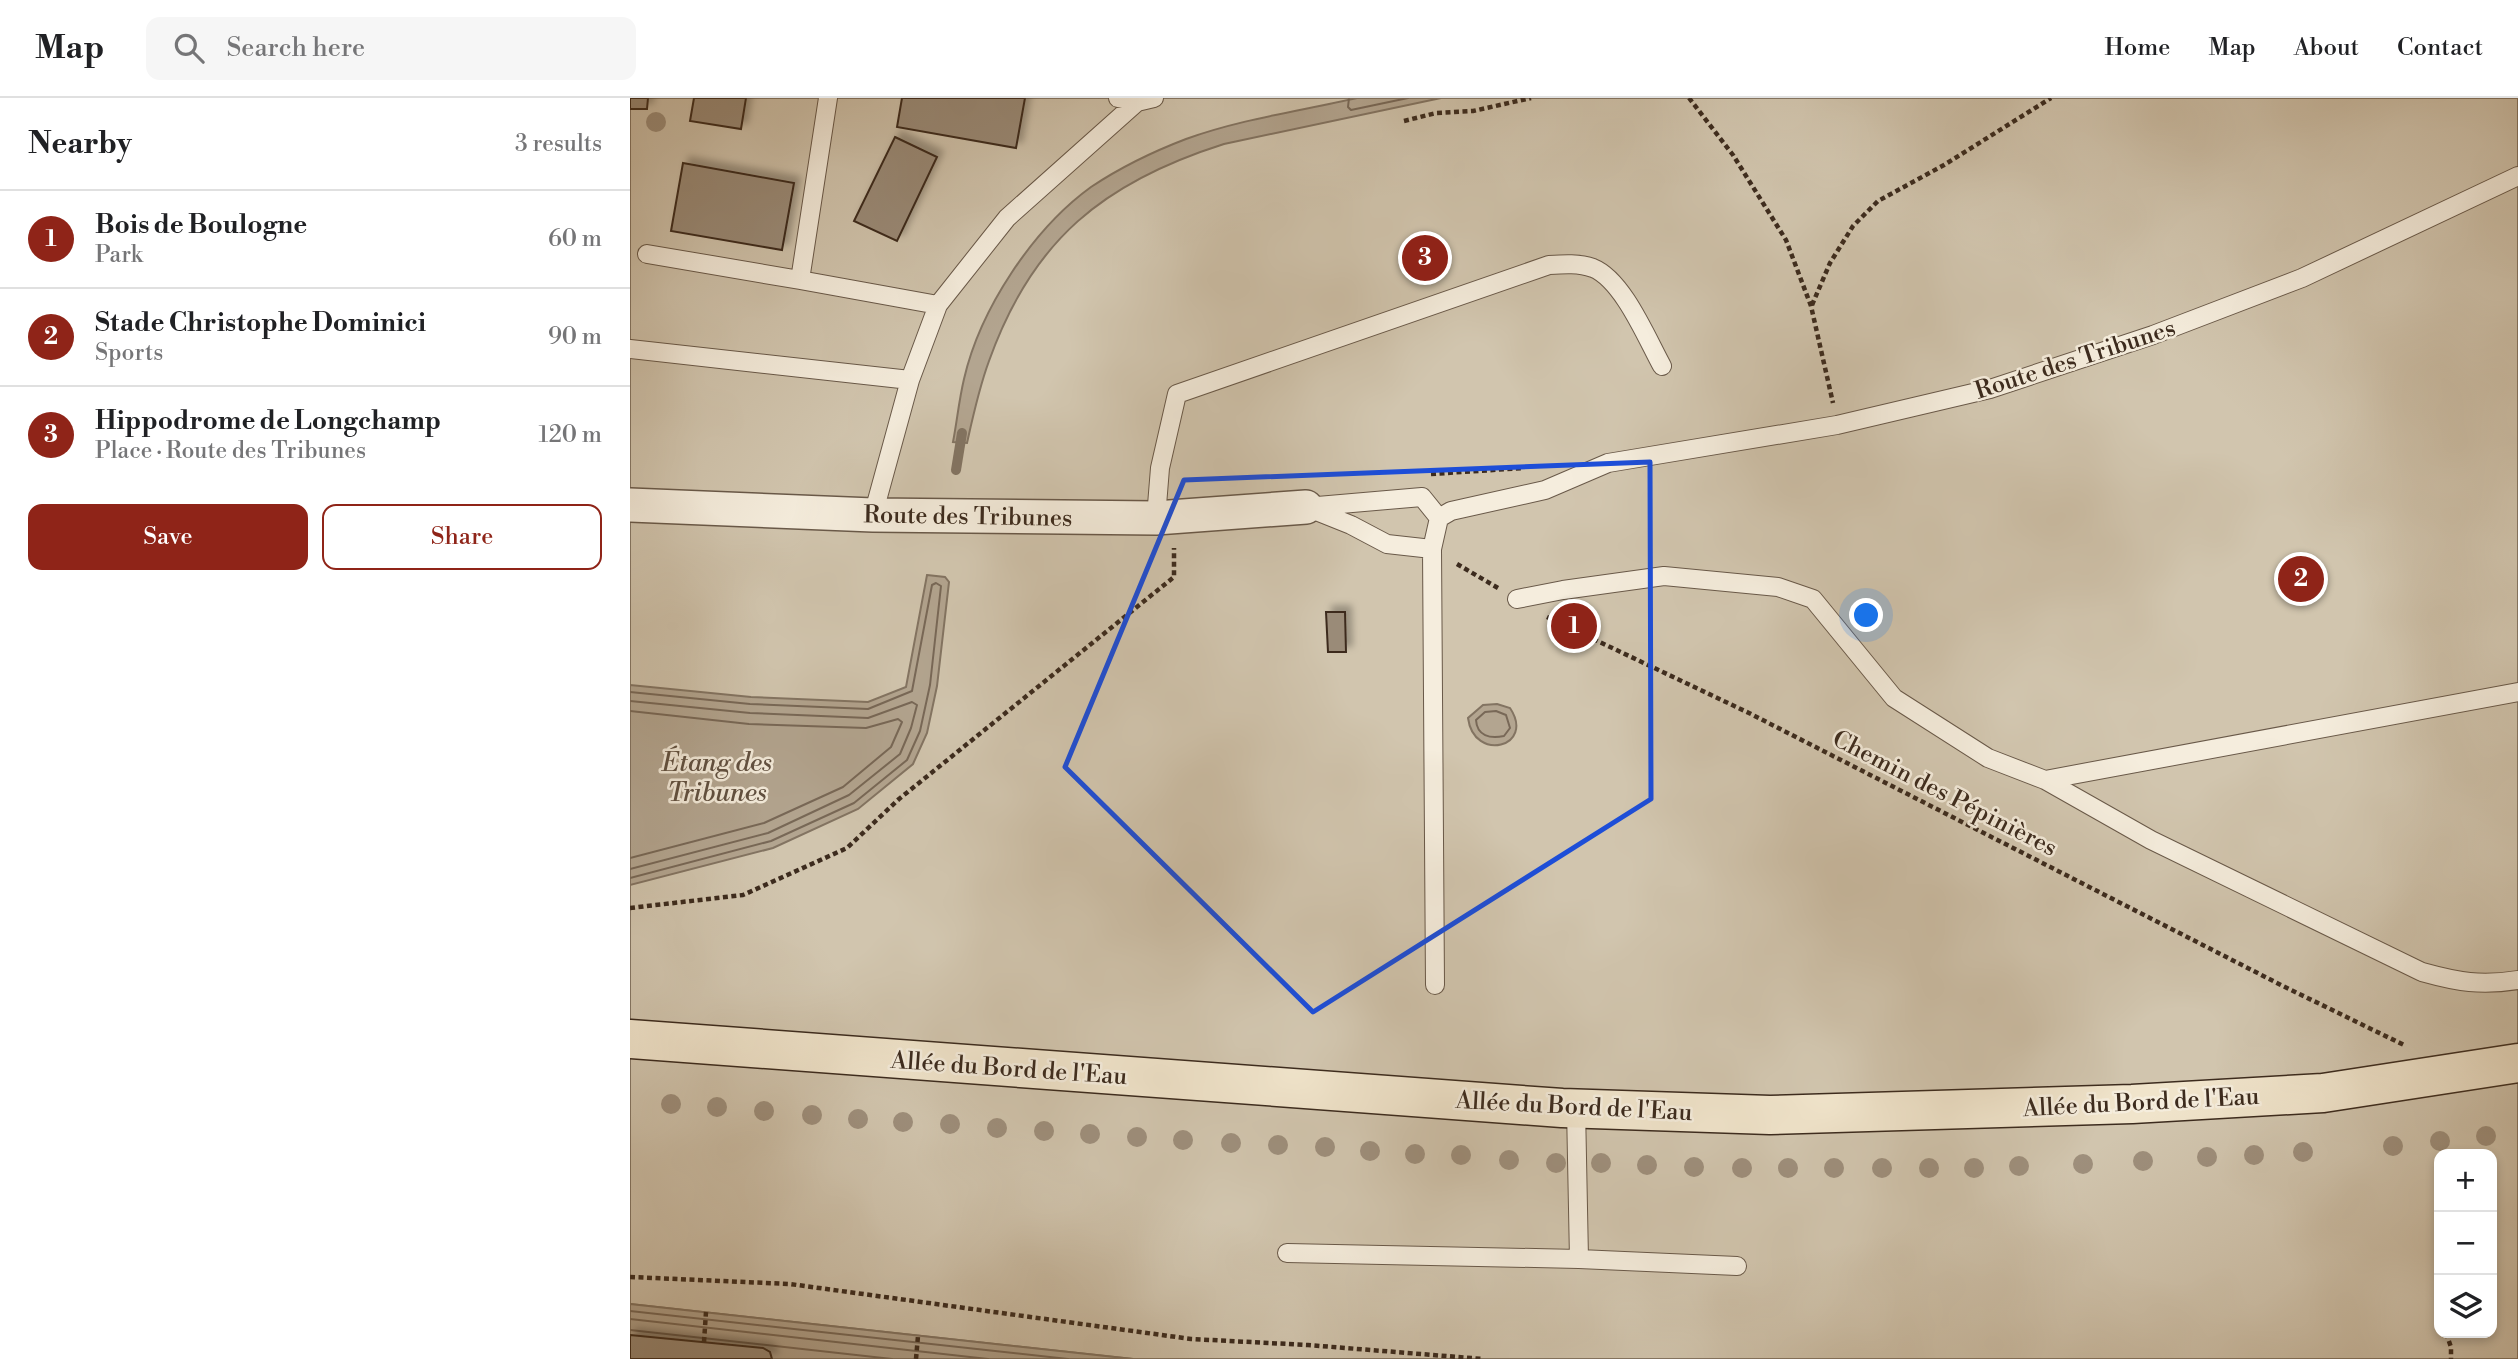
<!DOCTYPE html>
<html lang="en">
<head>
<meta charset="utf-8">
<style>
	:root { --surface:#fff; --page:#f6f6f6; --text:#202124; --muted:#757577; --line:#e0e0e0; --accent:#8f2418 }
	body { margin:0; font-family:"Libre Bodoni",serif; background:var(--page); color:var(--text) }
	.controls { position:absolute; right:21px; bottom:21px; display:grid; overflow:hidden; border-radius:14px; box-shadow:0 4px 10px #0003 }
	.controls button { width:63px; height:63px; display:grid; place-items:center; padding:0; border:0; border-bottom:2px solid var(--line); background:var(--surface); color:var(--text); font:35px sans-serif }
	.you { position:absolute; left:1237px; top:518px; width:24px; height:24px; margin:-18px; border:5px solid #fff; border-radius:50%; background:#1a73e8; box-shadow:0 0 0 10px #1a73e833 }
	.badge { display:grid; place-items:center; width:46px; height:46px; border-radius:50%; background:var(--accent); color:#fff; font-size:23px; font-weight:700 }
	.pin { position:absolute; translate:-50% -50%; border:4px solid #fff; box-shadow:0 2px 7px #0006 }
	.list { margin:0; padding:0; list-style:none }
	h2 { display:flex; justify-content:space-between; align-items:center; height:91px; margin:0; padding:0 28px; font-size:30px }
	h2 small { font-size:23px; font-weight:400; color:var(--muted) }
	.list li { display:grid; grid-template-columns:46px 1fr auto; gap:21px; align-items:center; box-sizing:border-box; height:98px; padding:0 28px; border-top:2px solid var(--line) }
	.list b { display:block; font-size:26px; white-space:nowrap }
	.list p { margin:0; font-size:23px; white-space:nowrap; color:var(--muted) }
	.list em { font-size:23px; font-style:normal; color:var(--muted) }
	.actions { display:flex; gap:14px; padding:21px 28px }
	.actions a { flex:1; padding:16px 0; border:2px solid var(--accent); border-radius:14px; text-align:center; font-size:24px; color:var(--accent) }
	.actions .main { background:var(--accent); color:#fff }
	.icon { flex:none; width:38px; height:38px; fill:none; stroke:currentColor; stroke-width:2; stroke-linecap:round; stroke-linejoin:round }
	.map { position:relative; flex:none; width:1888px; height:1261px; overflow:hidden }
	header { display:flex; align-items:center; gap:42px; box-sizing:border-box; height:98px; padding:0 35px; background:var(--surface); border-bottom:2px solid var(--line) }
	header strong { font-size:33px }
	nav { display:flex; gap:38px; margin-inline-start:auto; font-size:24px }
	.search { width:490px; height:63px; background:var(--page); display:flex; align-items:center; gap:18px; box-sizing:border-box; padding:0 24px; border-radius:14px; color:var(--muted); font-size:26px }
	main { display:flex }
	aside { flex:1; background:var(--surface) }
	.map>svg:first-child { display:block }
	.green { fill:#d1c5ae; stroke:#867866; stroke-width:2; fill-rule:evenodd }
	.water { fill:#b3a590; stroke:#837462; stroke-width:2 }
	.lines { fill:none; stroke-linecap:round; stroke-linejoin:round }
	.shore { stroke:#786857; stroke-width:2 }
	.stream { stroke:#837462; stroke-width:10 }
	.building { fill:#9a8b78; stroke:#3c2b1e; stroke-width:2; filter:url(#shadow) }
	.service-casing { stroke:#695949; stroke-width:20 }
	.minor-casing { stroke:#695949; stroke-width:36 }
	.primary-casing { stroke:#3c2b1e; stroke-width:41 }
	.path { stroke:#3c2b1e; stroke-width:4.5; stroke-dasharray:5 3.5; stroke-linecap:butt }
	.service { stroke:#f5eddd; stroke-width:18 }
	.minor { stroke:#f5eddd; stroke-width:33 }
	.primary { stroke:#f0e4cb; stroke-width:38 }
	.tree { fill:#9e8f7c }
	.marked { fill:none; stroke:#1d4ed8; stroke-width:5; stroke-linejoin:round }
	.labels { text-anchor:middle; stroke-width:5; stroke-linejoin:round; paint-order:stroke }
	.street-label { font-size:24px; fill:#3c2b1e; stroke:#f5eddd }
	.water-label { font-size:26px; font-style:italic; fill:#605040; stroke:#f5eddd }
</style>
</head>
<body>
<header>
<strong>Map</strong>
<div class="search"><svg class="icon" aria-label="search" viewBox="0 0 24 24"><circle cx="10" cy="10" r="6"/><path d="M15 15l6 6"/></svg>Search here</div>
<nav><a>Home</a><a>Map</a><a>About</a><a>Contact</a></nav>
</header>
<main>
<aside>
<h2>Nearby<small>3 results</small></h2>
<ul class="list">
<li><span class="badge">1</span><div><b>Bois de Boulogne</b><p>Park</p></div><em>60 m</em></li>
<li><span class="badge">2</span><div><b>Stade Christophe Dominici</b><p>Sports</p></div><em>90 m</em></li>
<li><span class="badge">3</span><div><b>Hippodrome de Longchamp</b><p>Place · Route des Tribunes</p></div><em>120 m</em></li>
</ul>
<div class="actions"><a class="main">Save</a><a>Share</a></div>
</aside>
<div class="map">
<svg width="1888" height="1261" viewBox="0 0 1888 1261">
	<defs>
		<filter id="shadow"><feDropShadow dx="6" dy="-6" stdDeviation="3.5" flood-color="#0004"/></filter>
	</defs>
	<rect width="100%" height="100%" fill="#f0e4cb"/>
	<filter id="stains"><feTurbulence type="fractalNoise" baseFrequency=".00286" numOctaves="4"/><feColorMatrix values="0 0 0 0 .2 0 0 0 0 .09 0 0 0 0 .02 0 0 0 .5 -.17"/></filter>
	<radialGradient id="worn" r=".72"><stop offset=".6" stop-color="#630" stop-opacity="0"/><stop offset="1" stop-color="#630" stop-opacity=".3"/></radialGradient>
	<path class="green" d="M0 0H1888V1261H503L0 1206ZM1809 1056H1862V1235H1809Z"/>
	<path class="water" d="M727 0H811L594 46C474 84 402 142 359 263 349 290 343 318 337 345L323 344C327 323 329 302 334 281 350 211 403 131 461 89 491 69 522 54 556 41 611 21 670 13 727 0Z
		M297 477 315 479 319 484 307 588 297 635 283 666 228 711 143 750 0 787V587L121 599 238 604 276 589Z
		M867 606 880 610C906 649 844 665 838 620L853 607Z
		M0 1206 503 1261H0Z"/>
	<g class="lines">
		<path class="shore" d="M719 0 718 9 721 12 778 0
			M0 594 120 606 238 611 282 593 302 487 306 485 311 488 300 587 290 633 277 662 224 705 141 743 0 780
			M0 603 120 615 238 620 282 604 287 607 281 630 270 656 219 697 138 735 0 771
			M0 613 119 626 236 630 268 621 272 624 261 649 213 689 134 725 0 760
			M866 613 876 617 880 630 874 638C860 641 847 638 846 622L855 614Z
			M0 1213 438 1261
			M0 1221 358 1261
			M0 1232 262 1261"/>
		<path class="stream" d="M326 372 332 335"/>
	</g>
	<path class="building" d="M0 0H18L17 11H0Z
		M64 0H116L111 31 60 23Z
		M272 0H395L386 50 267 29Z
		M265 39 307 59 267 143 224 123Z
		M53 65 164 85 152 152 41 133Z
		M696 514H715L716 554H698Z
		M0 1237 133 1250 140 1254 142 1261H0Z"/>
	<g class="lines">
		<defs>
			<path id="service" d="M198 0 170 182 308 207 377 120 507 4
				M488 0 507 4 524 0
				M17 156 170 182
				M0 251 280 282
				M792 399 809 420 802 451 757 446 721 427 676 409Z
				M243 417 280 282 308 207
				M526 420 530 370 547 296 919 167C934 166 949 165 963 170 993 182 1017 241 1032 268
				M809 420 821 413 915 392 978 365 1207 327 1360 291 1523 237 1672 180 1888 78
				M802 451 805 887
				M887 501 933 492 1034 478 1148 489 1183 501 1264 600 1358 660 1415 682 1888 594
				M1415 682 1521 742 1792 874C1828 884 1851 888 1888 882
				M946 1010 949 1161
				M657 1155 949 1161 1107 1168"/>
			<path id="minor" d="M0 407 243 417 526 420 676 409"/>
			<path id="primary" d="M0 941 932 1010 1140 1017 1502 1006 1693 995 1888 965"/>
		</defs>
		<use href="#service" class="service-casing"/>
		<use href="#minor" class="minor-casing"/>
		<use href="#primary" class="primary-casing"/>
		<path class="path" d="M1059 0 1103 57 1156 142 1181 208 1203 305
			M774 23 806 15 843 13 901 0
			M1182 207 1200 165 1223 128 1248 103 1314 67 1421 0
			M801 376 894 370
			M827 466 868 490
			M917 519 1119 615 1653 888 1774 947
			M0 810 113 797 217 750 269 701 544 479V450
			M0 1179 160 1186 561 1241 678 1247 853 1261
			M1816 1235 1821 1249V1261
			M74 1244 76 1214
			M286 1261 288 1238"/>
		<use href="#service" class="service"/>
		<use href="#minor" class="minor"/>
		<use href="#primary" class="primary"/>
	</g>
	<g class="tree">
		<circle cx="26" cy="24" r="10"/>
		<circle cx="41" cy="1006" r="10"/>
		<circle cx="87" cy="1009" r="10"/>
		<circle cx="134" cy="1013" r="10"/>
		<circle cx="182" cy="1017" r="10"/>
		<circle cx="228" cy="1021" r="10"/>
		<circle cx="273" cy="1024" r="10"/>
		<circle cx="320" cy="1026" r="10"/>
		<circle cx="367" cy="1030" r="10"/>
		<circle cx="414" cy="1033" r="10"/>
		<circle cx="460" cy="1036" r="10"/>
		<circle cx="1856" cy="1038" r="10"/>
		<circle cx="507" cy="1039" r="10"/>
		<circle cx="553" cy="1042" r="10"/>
		<circle cx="1810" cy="1043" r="10"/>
		<circle cx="601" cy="1045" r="10"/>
		<circle cx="648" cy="1047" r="10"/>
		<circle cx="1763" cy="1048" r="10"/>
		<circle cx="695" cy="1049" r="10"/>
		<circle cx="740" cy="1053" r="10"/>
		<circle cx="1673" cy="1054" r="10"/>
		<circle cx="785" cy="1056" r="10"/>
		<circle cx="831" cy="1057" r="10"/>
		<circle cx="1624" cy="1057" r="10"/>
		<circle cx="1577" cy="1059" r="10"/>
		<circle cx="879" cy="1062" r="10"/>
		<circle cx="1513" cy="1063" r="10"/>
		<circle cx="926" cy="1065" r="10"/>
		<circle cx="971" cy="1065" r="10"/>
		<circle cx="1453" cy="1066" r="10"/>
		<circle cx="1017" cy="1067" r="10"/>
		<circle cx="1389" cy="1068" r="10"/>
		<circle cx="1064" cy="1069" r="10"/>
		<circle cx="1112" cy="1070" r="10"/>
		<circle cx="1158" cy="1070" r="10"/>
		<circle cx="1204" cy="1070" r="10"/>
		<circle cx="1252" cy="1070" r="10"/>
		<circle cx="1299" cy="1070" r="10"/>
		<circle cx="1344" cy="1070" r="10"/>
	</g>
	<path class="marked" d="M1020 364 1021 701 683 914 435 669 554 382Z"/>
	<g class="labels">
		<g class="street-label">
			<text transform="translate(1445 261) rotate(-18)" y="8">Route des Tribunes</text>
			<text transform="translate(338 418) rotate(1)" y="8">Route des Tribunes</text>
			<text transform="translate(1315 695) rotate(27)" y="8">Chemin des Pépinières</text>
			<text transform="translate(379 970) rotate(4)" y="8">Allée du Bord de l'Eau</text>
			<text transform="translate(1511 1004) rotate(-3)" y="8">Allée du Bord de l'Eau</text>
			<text transform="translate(944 1008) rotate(3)" y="8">Allée du Bord de l'Eau</text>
		</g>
		<g class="water-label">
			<text x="87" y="673">Étang des<tspan x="87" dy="30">Tribunes</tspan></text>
		</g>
	</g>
	<rect width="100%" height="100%" filter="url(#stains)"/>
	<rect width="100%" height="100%" fill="url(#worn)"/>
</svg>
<div class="controls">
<button>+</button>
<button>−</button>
<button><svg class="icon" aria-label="layers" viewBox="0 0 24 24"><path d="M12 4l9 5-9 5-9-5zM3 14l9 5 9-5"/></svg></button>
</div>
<div class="you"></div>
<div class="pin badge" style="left:944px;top:528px">1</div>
<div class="pin badge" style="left:1671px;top:481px">2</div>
<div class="pin badge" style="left:795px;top:160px">3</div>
</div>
</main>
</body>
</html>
